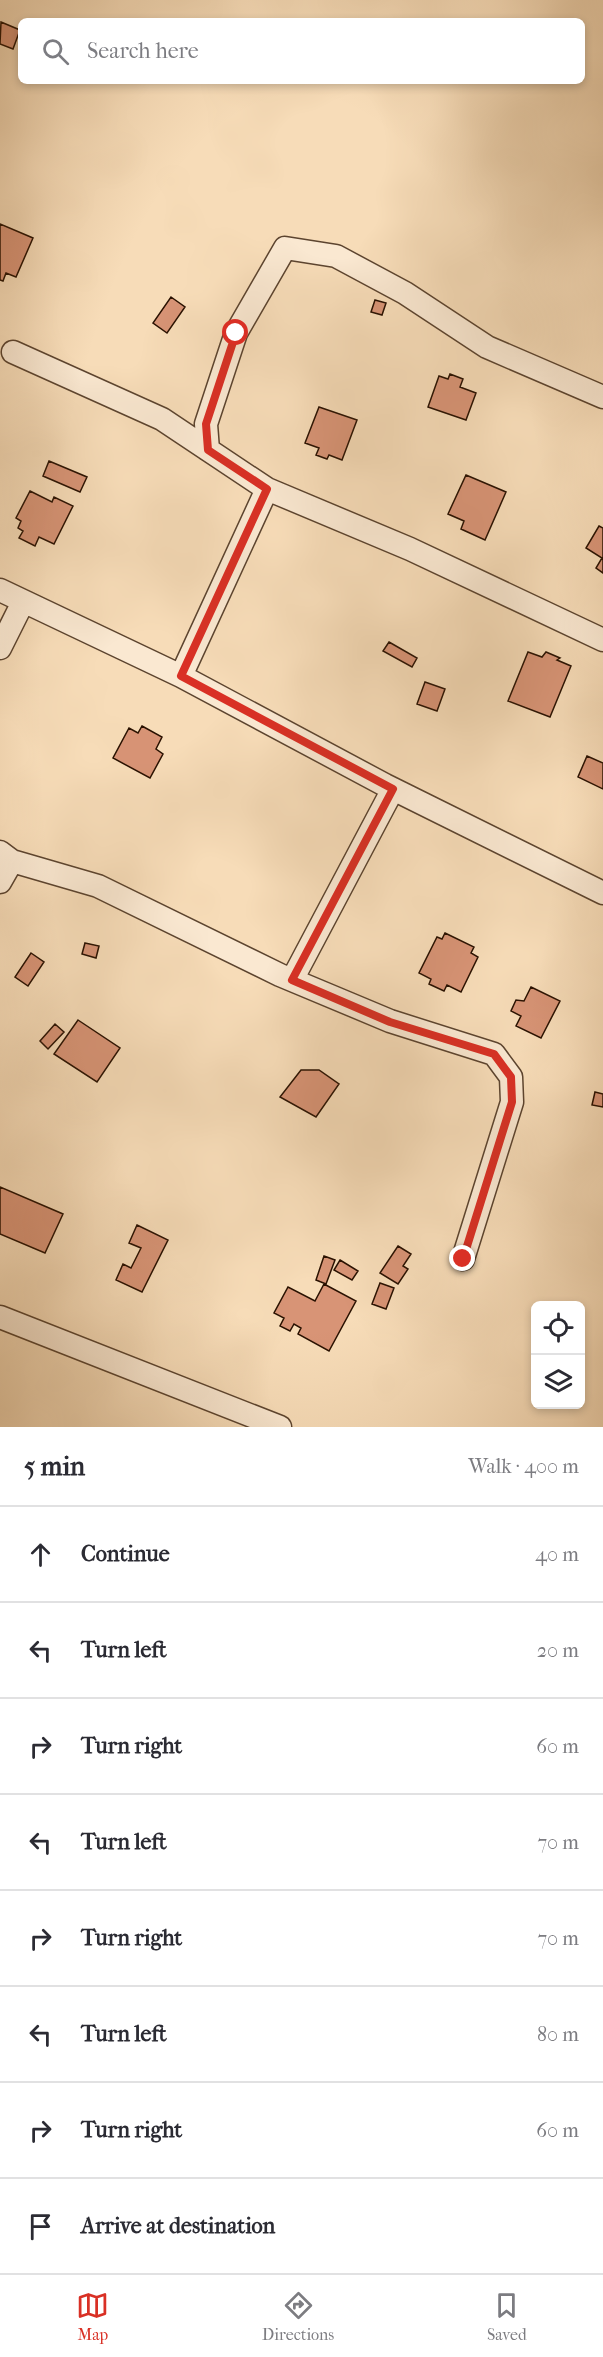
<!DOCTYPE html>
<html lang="en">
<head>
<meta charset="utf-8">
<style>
	:root { --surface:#fff; --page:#f2f2f3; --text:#2b2b33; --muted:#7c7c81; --line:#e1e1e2; --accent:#d93025 }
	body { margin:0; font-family:"IM FELL French Canon",serif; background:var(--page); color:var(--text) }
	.controls { position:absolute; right:18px; bottom:18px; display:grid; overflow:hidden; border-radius:9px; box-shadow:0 3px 9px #0003 }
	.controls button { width:54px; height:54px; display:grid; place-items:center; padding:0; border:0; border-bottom:2px solid var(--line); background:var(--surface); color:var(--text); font:30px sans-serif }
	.stop { position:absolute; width:18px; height:18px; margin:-14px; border:4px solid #d93025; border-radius:50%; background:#fff }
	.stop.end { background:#d93025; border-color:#fff; box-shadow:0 2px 6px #0008 }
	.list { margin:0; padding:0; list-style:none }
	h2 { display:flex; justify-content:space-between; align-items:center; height:78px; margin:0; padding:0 24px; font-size:26px }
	h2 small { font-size:20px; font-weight:400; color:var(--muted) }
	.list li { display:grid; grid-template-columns:39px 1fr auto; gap:18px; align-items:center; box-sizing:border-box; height:96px; padding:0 24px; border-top:2px solid var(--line) }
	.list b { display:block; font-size:22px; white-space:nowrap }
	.list em { font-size:20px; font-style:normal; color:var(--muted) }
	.icon { flex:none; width:33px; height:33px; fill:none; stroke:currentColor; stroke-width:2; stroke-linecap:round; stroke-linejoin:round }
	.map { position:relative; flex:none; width:603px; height:1427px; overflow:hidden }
	.search { position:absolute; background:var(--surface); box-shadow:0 3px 9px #0003; left:18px; right:18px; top:18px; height:66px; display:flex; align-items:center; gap:15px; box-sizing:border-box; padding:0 21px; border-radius:9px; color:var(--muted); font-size:22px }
	.sheet { height:846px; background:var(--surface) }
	nav { display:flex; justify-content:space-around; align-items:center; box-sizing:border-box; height:84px; border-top:2px solid var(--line); background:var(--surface); font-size:16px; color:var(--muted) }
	nav a { display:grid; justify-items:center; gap:3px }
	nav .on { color:var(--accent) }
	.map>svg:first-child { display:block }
	.building { fill:#d89476; stroke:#291101; stroke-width:1.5 }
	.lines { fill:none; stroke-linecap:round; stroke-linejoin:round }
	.street-casing { stroke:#5c442f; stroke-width:25 }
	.street { stroke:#fae8d1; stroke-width:22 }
	.route { stroke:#d93025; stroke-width:8 }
</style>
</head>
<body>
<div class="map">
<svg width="603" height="1427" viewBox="0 0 603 1427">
	<rect width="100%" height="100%" fill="#f7dcb8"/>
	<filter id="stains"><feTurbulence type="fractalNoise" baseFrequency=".00333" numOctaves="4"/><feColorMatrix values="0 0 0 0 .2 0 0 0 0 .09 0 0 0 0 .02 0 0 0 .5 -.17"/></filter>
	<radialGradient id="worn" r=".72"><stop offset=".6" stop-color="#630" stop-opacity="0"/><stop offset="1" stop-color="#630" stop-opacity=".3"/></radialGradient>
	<path class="building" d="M1 22 20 30 13 49 0 44Z
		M0 224 33 238 16 277 6 273 3 281 0 280Z
		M171 297 185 307 167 333 153 323Z
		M375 300 386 303 382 315 371 312Z
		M450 374 463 379 460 387 476 393 466 420 428 407 439 376 448 379Z
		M319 407 357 420 342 460 329 455 327 459 316 455 319 448 305 443Z
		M49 461 87 477 80 492 43 476Z
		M466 475 506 492 485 540 461 529 464 521 448 514Z
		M30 491 52 502 54 497 73 506 54 544 39 537 35 546 19 538 23 531 18 528 21 521 16 518Z
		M599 526 603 528V573L596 568 602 558 586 548Z
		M389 642 417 658 412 667 383 651Z
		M528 652 542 657 546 652 560 658 557 660 571 666 550 717 508 701Z
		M425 682 445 689 437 711 417 704Z
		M142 726 162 737 156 749 163 754 150 778 113 758 129 728 138 733Z
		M587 756 603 763V789L578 777Z
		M445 933 474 947 471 953 478 957 461 992 447 985 444 991 429 984 431 979 419 973 437 937 442 939Z
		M85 943 99 946 96 958 82 954Z
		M31 953 44 962 28 986 15 977Z
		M531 987 560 1001 541 1038 516 1026 521 1016 511 1011 516 1000 524 1001Z
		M78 1020 120 1048 97 1082 54 1054Z
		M55 1024 64 1032 48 1049 40 1041Z
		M301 1070H319L339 1084 316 1117 280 1097Z
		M595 1092 603 1094V1107L592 1105Z
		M0 1187 63 1214 45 1253 0 1234Z
		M137 1225 168 1240 142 1292 116 1280 123 1264 131 1268 141 1248 129 1243Z
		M398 1246 411 1254 403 1266 408 1269 398 1284 380 1273Z
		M324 1256 335 1260 326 1284 316 1280Z
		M340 1260 358 1271 352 1280 334 1270Z
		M380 1283 394 1288 386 1309 372 1304Z
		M324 1284 356 1301 329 1351 298 1334 301 1328 294 1324 290 1331 280 1326 284 1318 274 1313 288 1287 315 1301Z"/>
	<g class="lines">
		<defs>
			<path id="street" d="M13 352 162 419 267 489 410 549 603 640
				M208 450 206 424 236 333 285 248 336 256 405 293 487 347 603 397
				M0 590 181 676 385 785 603 893
				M0 648 23 602
				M181 676 267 489
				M0 852 12 861 98 886 280 975 390 1021 494 1054 511 1077 512 1102 463 1259
				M0 882 12 861
				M292 980 393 789
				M0 1317 280 1427"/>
		</defs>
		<use href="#street" class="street-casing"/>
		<use href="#street" class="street"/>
	</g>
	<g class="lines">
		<path class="route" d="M236 333 206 424 208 450 267 489 181 676 393 789 292 980 390 1022 494 1054 511 1077 512 1102 463 1259"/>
	</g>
	<rect width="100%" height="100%" filter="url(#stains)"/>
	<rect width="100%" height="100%" fill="url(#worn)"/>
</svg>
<div class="controls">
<button><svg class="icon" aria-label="locate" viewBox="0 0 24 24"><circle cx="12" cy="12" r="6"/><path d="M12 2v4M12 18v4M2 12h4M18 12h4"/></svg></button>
<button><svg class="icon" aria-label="layers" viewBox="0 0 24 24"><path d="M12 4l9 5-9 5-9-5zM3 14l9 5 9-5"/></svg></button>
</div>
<div class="stop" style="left:236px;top:333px"></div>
<div class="stop end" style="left:463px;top:1259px"></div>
<div class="search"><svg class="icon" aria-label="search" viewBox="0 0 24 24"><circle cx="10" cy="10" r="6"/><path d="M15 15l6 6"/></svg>Search here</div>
</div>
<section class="sheet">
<h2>5 min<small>Walk · 400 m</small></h2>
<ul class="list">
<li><svg class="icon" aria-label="ahead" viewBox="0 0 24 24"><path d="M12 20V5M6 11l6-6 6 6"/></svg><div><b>Continue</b></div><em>40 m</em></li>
<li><svg class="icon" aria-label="left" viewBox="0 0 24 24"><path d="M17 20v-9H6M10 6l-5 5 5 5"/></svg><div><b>Turn left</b></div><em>20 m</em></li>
<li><svg class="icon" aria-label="right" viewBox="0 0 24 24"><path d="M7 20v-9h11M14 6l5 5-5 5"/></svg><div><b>Turn right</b></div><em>60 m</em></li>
<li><svg class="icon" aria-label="left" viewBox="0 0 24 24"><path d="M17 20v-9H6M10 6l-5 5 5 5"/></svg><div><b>Turn left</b></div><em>70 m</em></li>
<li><svg class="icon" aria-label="right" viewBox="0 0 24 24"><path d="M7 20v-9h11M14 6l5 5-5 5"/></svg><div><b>Turn right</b></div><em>70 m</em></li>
<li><svg class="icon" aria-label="left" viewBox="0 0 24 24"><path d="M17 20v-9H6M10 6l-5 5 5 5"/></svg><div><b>Turn left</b></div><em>80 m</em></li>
<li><svg class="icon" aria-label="right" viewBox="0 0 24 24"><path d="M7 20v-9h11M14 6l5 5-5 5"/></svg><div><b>Turn right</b></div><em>60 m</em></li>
<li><svg class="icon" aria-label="arrive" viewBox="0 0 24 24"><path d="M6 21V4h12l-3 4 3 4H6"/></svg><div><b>Arrive at destination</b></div></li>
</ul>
</section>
<nav>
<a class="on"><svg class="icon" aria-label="map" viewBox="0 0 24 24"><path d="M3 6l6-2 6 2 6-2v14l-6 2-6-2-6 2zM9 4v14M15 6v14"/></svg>Map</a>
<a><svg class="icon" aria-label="directions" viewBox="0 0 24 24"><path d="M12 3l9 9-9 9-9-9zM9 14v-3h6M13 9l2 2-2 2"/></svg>Directions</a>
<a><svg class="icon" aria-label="saved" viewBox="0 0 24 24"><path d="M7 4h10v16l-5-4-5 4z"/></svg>Saved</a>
</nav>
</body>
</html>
